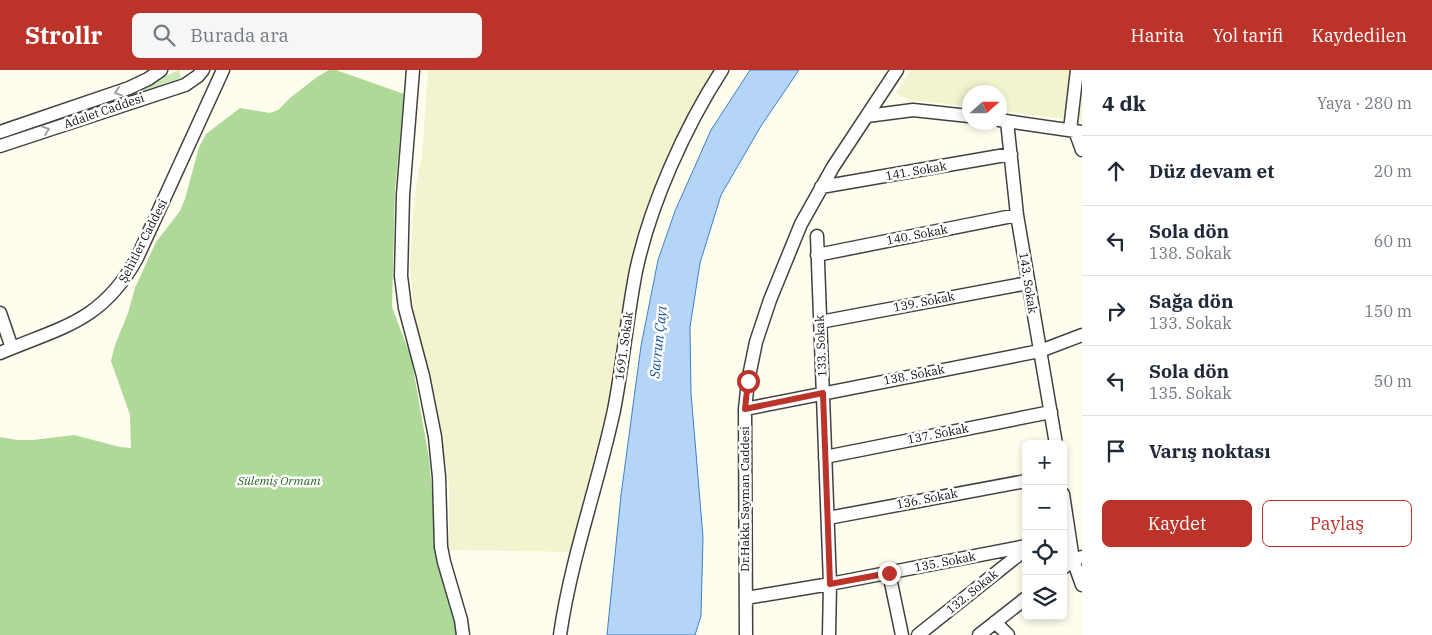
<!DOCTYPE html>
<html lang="tr">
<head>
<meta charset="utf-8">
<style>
	:root { --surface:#fff; --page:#f6f6f7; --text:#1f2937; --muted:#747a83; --line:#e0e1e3; --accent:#bb3329 }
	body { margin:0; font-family:"IBM Plex Serif",serif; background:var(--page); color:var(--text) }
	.controls { position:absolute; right:15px; bottom:15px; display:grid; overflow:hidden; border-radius:8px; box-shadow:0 2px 8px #0003 }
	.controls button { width:45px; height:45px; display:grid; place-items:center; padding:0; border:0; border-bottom:1px solid var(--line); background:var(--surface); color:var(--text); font:25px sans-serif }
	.compass { position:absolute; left:962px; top:15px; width:45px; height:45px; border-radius:50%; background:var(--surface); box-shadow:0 2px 8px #0003; rotate:69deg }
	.stop { position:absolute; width:15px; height:15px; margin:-11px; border:4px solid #bb3329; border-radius:50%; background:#fff }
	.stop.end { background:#bb3329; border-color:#fff; box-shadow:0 1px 5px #0008 }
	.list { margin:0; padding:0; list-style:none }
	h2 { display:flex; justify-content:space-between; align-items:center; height:65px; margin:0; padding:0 20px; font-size:21px }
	h2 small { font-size:16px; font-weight:400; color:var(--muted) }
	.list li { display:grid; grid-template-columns:32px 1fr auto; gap:15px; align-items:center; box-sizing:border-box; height:70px; padding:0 20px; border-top:1px solid var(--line) }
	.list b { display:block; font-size:19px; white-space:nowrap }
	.list p { margin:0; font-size:16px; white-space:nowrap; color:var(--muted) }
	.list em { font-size:16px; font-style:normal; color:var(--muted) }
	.actions { display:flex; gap:10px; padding:15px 20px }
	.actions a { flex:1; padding:11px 0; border:1px solid var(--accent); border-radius:8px; text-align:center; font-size:18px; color:var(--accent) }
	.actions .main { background:var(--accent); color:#fff }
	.icon { flex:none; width:28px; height:28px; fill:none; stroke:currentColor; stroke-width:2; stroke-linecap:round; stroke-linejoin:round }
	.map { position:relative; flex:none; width:1082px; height:565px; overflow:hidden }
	header { display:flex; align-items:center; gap:30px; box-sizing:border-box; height:70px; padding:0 25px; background:var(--accent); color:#fff }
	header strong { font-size:24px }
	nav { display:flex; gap:28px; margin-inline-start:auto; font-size:18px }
	.search { width:350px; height:45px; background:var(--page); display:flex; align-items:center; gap:12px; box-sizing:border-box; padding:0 18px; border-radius:8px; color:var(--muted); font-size:19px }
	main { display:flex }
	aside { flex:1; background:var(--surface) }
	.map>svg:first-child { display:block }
	.farmland { fill:#f3f4cf }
	.green { fill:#cce8b9 }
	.forest { fill:#aed998 }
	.water { fill:#b4d5f5; stroke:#3d81ca }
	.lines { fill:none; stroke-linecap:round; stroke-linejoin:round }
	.minor-casing { stroke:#414141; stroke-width:15 }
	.minor { stroke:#fff; stroke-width:12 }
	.oneway { stroke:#9f9f9f }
	.route { stroke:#bb3329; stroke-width:6 }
	.labels { text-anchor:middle; stroke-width:5; stroke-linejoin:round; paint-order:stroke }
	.street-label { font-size:12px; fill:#0e0e0e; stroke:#fff }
	.park-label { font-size:12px; font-style:italic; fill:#25641f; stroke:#fff }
	.water-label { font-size:14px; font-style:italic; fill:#19539d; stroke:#fff }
</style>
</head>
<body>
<header>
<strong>Strollr</strong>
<div class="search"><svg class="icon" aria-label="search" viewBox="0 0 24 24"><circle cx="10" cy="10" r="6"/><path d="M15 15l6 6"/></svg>Burada ara</div>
<nav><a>Harita</a><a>Yol tarifi</a><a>Kaydedilen</a></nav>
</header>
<main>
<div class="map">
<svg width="1082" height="565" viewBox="0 0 1082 565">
	<rect width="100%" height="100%" fill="#fffdee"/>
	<path class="farmland" d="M428 0H718L658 114 613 315 570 482 449 480V416L440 353 413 238 410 197 413 147 416 115 422 87Z
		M911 0H1082V51L1000 41 999 22H969V37L911 30 895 24Z"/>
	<path class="green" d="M179 0 181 8 0 71V68L110 30Z"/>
	<path class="forest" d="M329 0H336L404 24 395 120 392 237 411 287 429 388 438 490 461 565H0V367L17 370H33L74 365 120 377 131 378 130 345 111 291 115 275 128 243 135 218 156 172 180 141 185 129 199 77 206 64 240 38 270 43 278 40 290 28 317 7Z"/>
	<path class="water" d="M750 0H799L761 56 721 125 700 193 690 257 691 323 703 467 701 546 695 565H607L621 425 641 276 658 190 675 141 711 60Z"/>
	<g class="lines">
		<defs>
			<path id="minor" d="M413 0 403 125 401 206 405 238 423 306 435 367 439 407 441 477 444 492 461 550 463 565
				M867 46 913 40 969 46
				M999 50 1082 62
				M1007 51 1017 145 1056 374
				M1070 60 1077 0
				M1075 61 1082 80
				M0 62 129 18 148 9 161 0
				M0 76 185 15 198 6 203 0
				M821 117 1011 84
				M817 166 830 514 829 565
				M817 185 1017 145
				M0 243 12 278
				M820 252 1028 213
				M0 283C61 257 102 252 137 188L223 0
				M745 339 1040 281 1082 265
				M825 387 1051 342
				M1063 424 1073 490 1082 515
				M828 448 1026 411
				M1063 498 1073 490 1082 487
				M889 503 902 565
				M746 528 830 514 1026 476
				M995 552 1008 565
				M560 565C571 488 598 415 614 340 623 294 627 247 636 201 650 135 685 57 722 0
				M746 565 745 339 748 311 756 272 770 230 801 154 833 97 897 0
				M918 565 1026 479
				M979 565 1026 528"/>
		</defs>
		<use href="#minor" class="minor-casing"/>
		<use href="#minor" class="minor"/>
	</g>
	<defs><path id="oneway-chevron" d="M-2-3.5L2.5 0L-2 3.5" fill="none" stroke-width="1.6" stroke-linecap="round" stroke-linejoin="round" transform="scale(1.25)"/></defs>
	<g class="oneway">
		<use href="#oneway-chevron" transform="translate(118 22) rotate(161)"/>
		<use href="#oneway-chevron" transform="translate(46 60) rotate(-19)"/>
	</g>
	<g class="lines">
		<path class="route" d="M748 311 745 339 823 323 830 514 889 503"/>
	</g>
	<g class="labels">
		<g class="street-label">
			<text transform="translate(104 41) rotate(-19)" y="4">Adalet Caddesi</text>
			<text transform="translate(916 101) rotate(-10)" y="4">141. Sokak</text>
			<text transform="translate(917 165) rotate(-11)" y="4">140. Sokak</text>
			<text transform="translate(143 171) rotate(-63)" y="4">Şehitler Caddesi</text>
			<text transform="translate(1028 213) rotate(81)" y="4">143. Sokak</text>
			<text transform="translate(924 232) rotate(-11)" y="4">139. Sokak</text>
			<text transform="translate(624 276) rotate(-82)" y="4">1691. Sokak</text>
			<text transform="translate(821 276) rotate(-93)" y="4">133. Sokak</text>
			<text transform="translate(914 305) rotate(-11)" y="4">138. Sokak</text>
			<text transform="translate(938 364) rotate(-11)" y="4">137. Sokak</text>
			<text transform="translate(745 429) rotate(-90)" y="4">Dr.Hakkı Sayman Caddesi</text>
			<text transform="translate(927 429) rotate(-11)" y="4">136. Sokak</text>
			<text transform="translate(945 492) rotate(-11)" y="4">135. Sokak</text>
			<text transform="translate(972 522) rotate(-39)" y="4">132. Sokak</text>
		</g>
		<g class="park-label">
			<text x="279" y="415">Sülemiş Ormanı</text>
		</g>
		<g class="water-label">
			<text transform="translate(658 272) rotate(-84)" y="5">Savrun Çayı</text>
		</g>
	</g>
</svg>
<div class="controls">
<button>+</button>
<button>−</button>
<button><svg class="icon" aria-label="locate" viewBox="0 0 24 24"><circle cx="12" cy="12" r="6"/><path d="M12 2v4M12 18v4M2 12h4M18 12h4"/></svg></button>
<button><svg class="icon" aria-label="layers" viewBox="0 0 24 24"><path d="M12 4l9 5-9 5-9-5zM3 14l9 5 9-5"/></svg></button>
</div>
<svg class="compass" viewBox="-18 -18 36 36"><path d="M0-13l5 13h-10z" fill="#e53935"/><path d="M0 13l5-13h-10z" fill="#747a83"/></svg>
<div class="stop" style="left:748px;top:311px"></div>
<div class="stop end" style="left:889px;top:503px"></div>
</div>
<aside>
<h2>4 dk<small>Yaya · 280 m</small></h2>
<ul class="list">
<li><svg class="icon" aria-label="ahead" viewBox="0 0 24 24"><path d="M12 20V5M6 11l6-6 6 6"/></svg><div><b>Düz devam et</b></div><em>20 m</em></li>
<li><svg class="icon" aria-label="left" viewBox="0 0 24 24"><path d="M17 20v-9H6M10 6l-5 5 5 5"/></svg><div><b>Sola dön</b><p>138. Sokak</p></div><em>60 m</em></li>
<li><svg class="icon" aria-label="right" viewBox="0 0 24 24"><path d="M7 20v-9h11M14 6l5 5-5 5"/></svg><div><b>Sağa dön</b><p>133. Sokak</p></div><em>150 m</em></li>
<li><svg class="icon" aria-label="left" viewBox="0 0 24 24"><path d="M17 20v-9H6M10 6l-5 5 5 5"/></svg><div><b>Sola dön</b><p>135. Sokak</p></div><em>50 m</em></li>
<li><svg class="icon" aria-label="arrive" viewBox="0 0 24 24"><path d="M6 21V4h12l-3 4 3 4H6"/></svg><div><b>Varış noktası</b></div></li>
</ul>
<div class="actions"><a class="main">Kaydet</a><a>Paylaş</a></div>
</aside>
</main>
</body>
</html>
